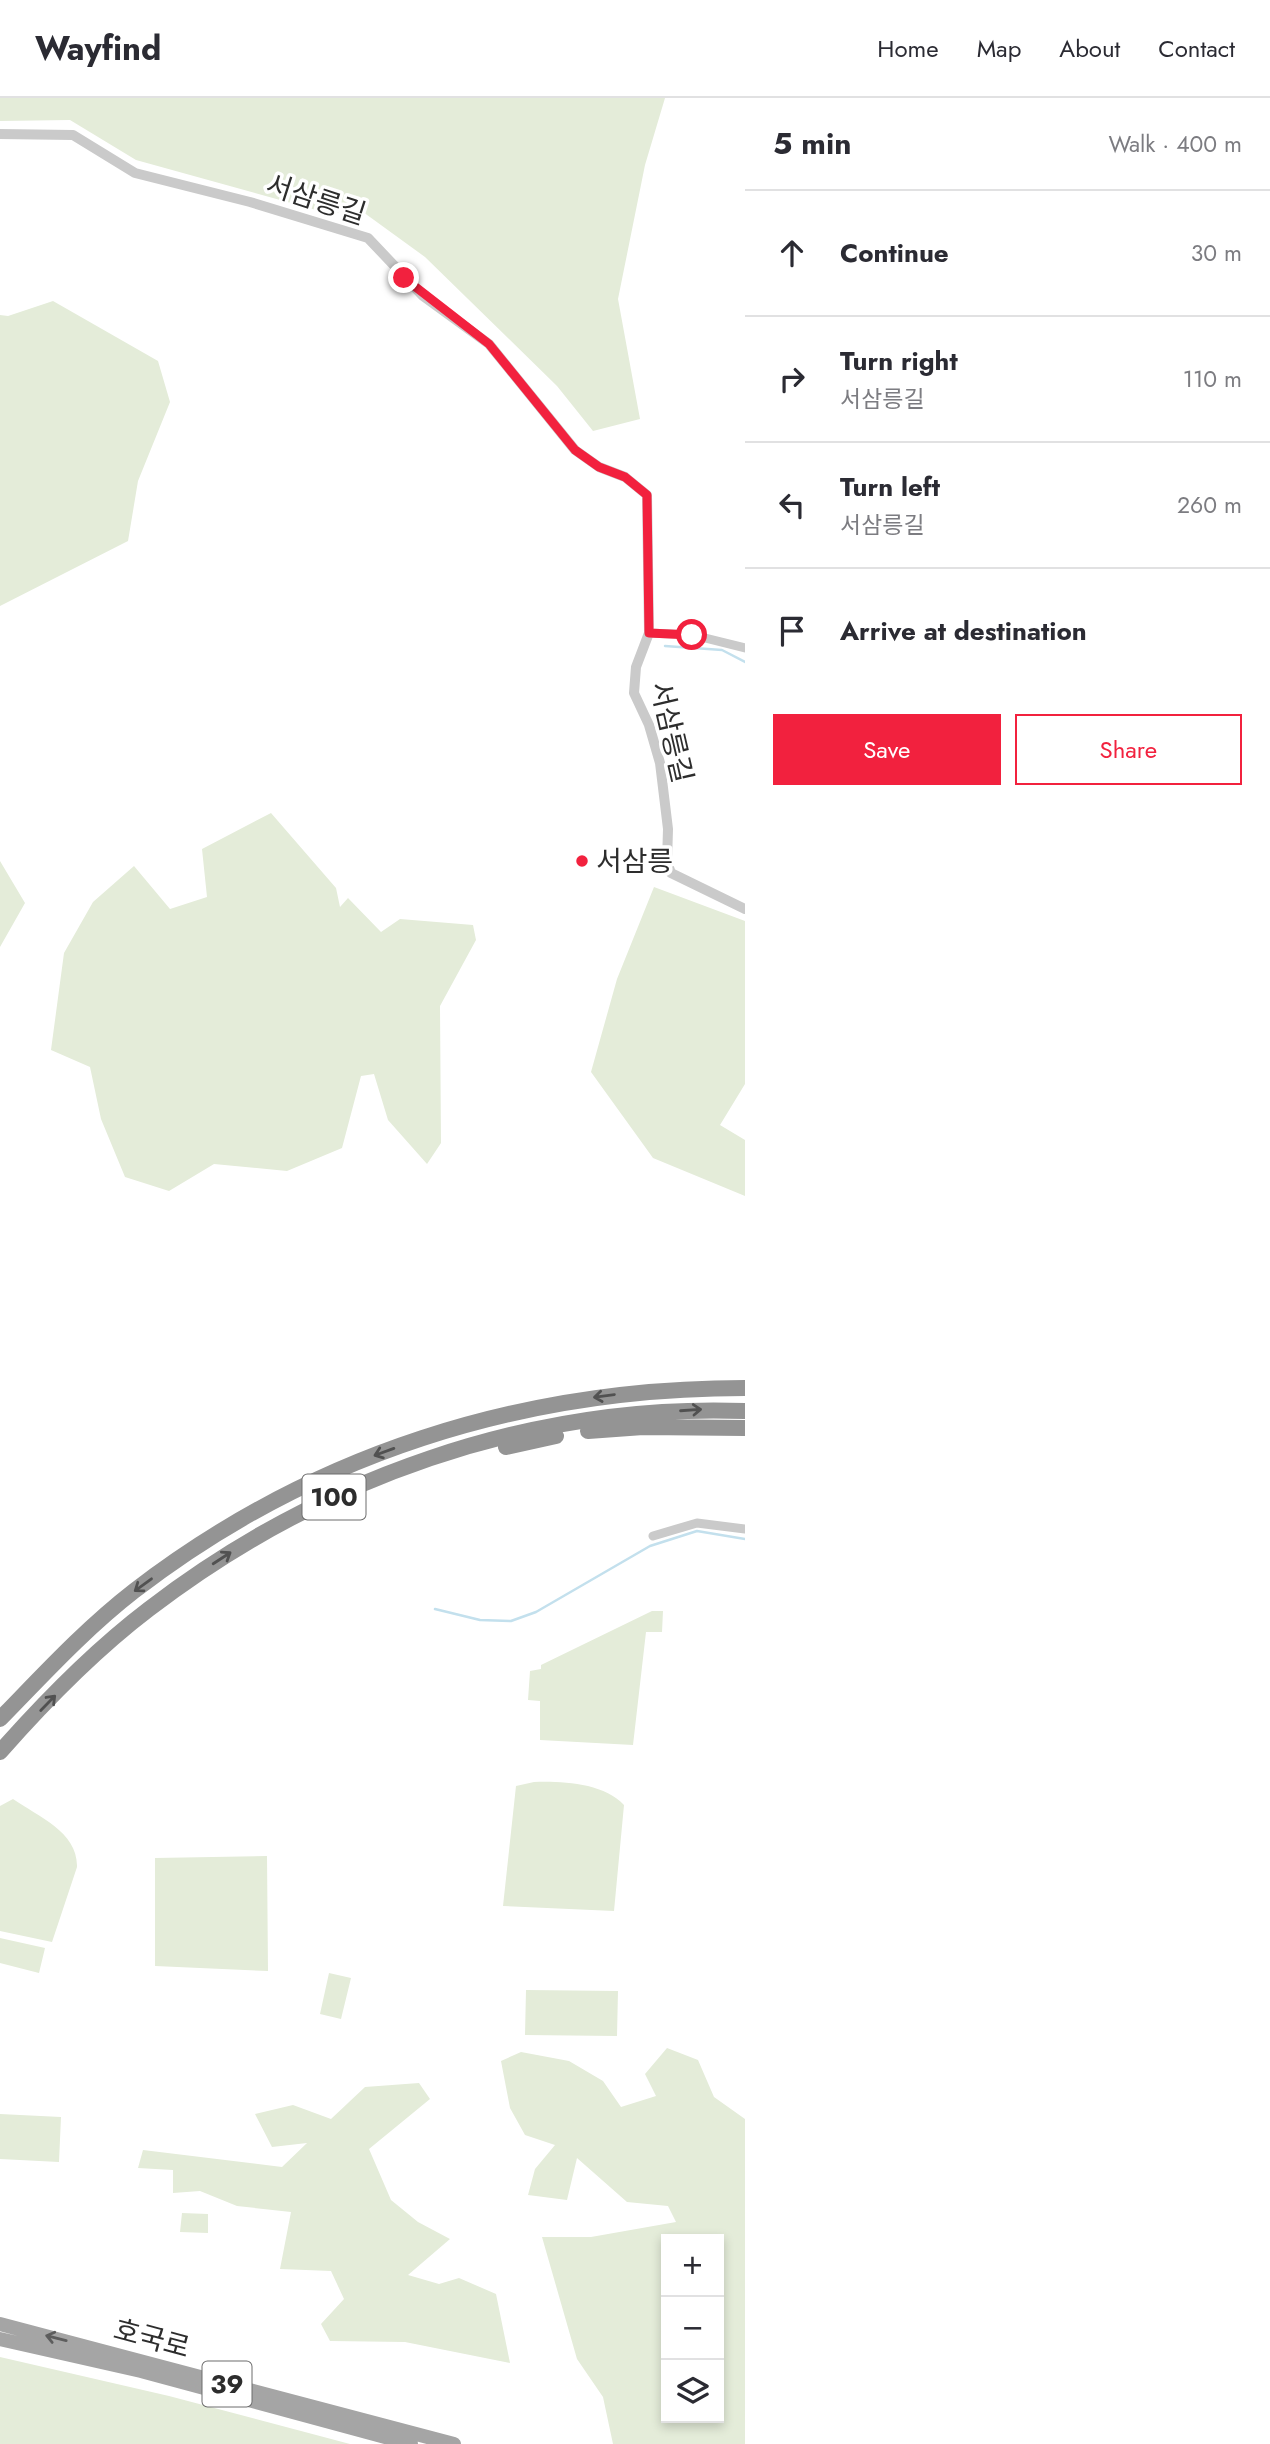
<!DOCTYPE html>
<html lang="en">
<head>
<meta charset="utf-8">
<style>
	:root { --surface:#fff; --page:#f7f7f7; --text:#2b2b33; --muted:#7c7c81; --line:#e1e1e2; --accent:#f2213e }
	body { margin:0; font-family:Jost,"Noto Sans KR",sans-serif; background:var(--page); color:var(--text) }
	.controls { position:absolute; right:21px; bottom:21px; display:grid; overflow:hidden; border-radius:0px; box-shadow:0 4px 10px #0003 }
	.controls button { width:63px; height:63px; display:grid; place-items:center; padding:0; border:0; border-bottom:2px solid var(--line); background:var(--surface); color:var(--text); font:35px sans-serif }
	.stop { position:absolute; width:21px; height:21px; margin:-16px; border:5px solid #f2213e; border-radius:50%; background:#fff }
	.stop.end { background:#f2213e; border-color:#fff; box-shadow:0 2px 7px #0008 }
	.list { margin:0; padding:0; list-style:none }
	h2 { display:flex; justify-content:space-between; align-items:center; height:91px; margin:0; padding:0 28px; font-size:30px }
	h2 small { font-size:23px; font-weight:400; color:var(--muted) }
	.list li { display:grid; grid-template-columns:46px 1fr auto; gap:21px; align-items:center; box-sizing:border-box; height:126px; padding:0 28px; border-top:2px solid var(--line) }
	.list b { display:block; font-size:26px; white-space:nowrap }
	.list p { margin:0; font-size:23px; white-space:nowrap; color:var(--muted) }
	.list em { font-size:23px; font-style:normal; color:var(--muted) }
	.actions { display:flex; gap:14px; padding:21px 28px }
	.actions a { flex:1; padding:16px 0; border:2px solid var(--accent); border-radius:0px; text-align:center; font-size:24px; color:var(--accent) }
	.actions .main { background:var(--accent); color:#fff }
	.icon { flex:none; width:38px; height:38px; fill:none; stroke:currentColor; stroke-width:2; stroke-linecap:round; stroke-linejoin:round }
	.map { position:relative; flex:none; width:745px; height:2346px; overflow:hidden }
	header { display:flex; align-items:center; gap:42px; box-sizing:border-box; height:98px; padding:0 35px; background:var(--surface); border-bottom:2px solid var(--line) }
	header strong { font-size:33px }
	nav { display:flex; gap:38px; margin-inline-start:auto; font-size:24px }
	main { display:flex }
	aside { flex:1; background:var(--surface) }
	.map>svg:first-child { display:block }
	.green { fill:#e4ecd9; fill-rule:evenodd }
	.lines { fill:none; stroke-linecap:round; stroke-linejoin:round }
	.stream { stroke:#c3e0ed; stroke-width:2.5 }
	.minor { stroke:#cacaca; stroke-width:9 }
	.tertiary { stroke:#cacaca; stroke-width:10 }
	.primary { stroke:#a5a5a5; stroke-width:14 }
	.motorway { stroke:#949494; stroke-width:16 }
	.oneway { stroke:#515151 }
	.oneway2 { stroke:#5d5d5d }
	.route { stroke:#f2213e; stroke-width:9 }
	.poi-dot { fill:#f2213e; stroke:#fff; stroke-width:2.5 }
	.labels { text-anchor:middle; stroke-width:7; stroke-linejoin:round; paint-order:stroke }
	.shield { fill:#fff; stroke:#6c6c6c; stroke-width:2 }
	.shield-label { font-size:26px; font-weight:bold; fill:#2d2d2d }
	.street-label { font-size:28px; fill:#2d2d2d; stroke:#fff }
	.poi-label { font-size:28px; fill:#2d2d2d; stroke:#fff; text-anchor:start }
</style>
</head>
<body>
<header>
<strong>Wayfind</strong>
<nav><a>Home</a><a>Map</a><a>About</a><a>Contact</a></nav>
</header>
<main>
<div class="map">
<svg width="745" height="2346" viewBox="0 0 745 2346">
	<rect width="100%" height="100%" fill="#fff"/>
	<path class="green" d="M0 0H665L645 67 618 201 640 321 593 333 557 288 425 159 352 106 334 117 136 62 70 22 0 23Z
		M53 203 158 263 170 304 138 383 128 443 0 508V217L8 218Z
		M271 715 336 790 340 809 348 800 381 834 400 821 473 827 476 842 440 908 441 1045 427 1066 388 1022 374 976 361 978 342 1050 287 1073 214 1066 169 1093 125 1079 101 1021 90 969 51 952 64 855 93 804 134 768 170 811 207 799 202 751Z
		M0 763 25 805 0 849Z
		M654 789 745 823V986L720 1027 745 1042V1098L653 1060 591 974 617 881Z
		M652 1513H663L662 1534H646L633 1647 540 1642V1603L528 1602 530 1573 541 1571V1567Z
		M534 1684C562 1683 604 1685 624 1707L614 1813 503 1808 516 1688Z
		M13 1701C39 1719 78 1734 77 1769L52 1844 0 1833V1708Z
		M267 1758 268 1873 155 1868V1760Z
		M0 1840 45 1850 39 1875 0 1865Z
		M329 1875 351 1880 341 1921 320 1916Z
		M526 1892 618 1893 617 1938 525 1937Z
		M667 1950 698 1962 714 1999 745 2021V2346H613L603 2299 577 2261 542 2139H591L676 2124 668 2108 627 2104 577 2060 567 2102 528 2097 535 2071 555 2047 525 2037 510 2010 501 1963 521 1954 569 1963 603 1983 621 2009 656 1998 645 1976ZM719 2141V2320H666V2141Z
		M419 1985 430 2001 369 2051 391 2102 418 2124 450 2141 408 2177 439 2186 459 2180 496 2196 510 2265 405 2244 330 2243 321 2226 344 2201 331 2173 280 2171 291 2114 237 2108 200 2093 173 2095V2072L138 2070 143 2052 282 2069 307 2045 272 2049 255 2016 293 2007 331 2021 365 1989Z
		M0 2016 61 2019 59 2064 0 2061Z
		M182 2115 208 2116V2135L180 2134Z
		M0 2259 169 2298 350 2346H0Z"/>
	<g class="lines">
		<path class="stream" d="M665 548 722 552 745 564
			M435 1511 480 1522 511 1523 536 1514 650 1448 697 1433 745 1441"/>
		<path class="minor" d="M649 535 693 537 745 550
			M653 1438 697 1425 745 1431"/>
		<path class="tertiary" d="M0 36 73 37 135 75 250 104 368 140 423 198 489 246 575 352 599 369 625 379 647 397 649 535 636 569 634 595 649 627 660 665 668 731 667 764 671 775 745 811"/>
		<path class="primary" d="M0 2226 454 2346
			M0 2241 141 2273 411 2346"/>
		<path class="motorway" d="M588 1333 643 1329 745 1330
			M506 1349 556 1338
			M0 1621C43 1577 85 1531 134 1493 312 1356 521 1290 745 1290
			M0 1654C45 1603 95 1552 149 1511 318 1381 531 1305 745 1313"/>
	</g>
	<defs><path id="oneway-shaft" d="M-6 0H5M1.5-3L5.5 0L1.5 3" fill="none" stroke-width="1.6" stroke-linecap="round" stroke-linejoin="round" transform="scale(1.75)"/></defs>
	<g class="oneway">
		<use href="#oneway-shaft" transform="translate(604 1298) rotate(172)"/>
		<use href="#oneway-shaft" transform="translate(691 1312) rotate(-4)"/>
		<use href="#oneway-shaft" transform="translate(384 1354) rotate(160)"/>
		<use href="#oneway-shaft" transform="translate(222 1460) rotate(-33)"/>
		<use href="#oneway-shaft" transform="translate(143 1487) rotate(144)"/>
		<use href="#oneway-shaft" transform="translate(48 1605) rotate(-46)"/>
	</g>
	<use class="oneway2" href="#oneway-shaft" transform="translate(56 2240) rotate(-166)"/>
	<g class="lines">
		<path class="route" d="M404 180 489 246 575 352 599 369 625 379 647 397 649 535 692 537"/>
	</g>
	<circle class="poi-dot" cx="582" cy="763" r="7"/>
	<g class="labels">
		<g class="shield">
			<rect x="302.5" y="1376.5" width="63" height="45" rx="5"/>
			<rect x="202.5" y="2263.5" width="49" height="45" rx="5"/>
		</g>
		<g class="shield-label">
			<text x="334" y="1408">100</text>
			<text x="227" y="2295">39</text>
		</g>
		<g class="street-label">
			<text transform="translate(316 101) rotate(18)" y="10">서삼릉길</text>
			<text transform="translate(672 634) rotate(77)" y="10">서삼릉길</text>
			<text transform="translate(152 2240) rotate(15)" y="10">호국로</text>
		</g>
		<g class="poi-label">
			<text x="596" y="773">서삼릉</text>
		</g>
	</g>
</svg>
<div class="controls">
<button>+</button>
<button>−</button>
<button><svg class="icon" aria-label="layers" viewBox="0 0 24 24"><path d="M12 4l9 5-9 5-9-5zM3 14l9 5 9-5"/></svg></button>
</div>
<div class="stop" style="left:692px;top:537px"></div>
<div class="stop end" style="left:404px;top:180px"></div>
</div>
<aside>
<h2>5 min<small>Walk · 400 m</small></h2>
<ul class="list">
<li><svg class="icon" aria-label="ahead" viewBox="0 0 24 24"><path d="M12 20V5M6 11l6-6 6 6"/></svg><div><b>Continue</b></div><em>30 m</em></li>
<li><svg class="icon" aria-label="right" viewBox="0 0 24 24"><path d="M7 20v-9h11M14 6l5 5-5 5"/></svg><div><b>Turn right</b><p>서삼릉길</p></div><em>110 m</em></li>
<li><svg class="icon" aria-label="left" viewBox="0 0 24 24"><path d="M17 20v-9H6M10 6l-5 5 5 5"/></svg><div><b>Turn left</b><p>서삼릉길</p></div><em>260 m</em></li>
<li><svg class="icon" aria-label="arrive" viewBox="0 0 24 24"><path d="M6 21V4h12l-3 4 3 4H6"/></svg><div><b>Arrive at destination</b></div></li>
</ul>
<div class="actions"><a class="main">Save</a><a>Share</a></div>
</aside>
</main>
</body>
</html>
